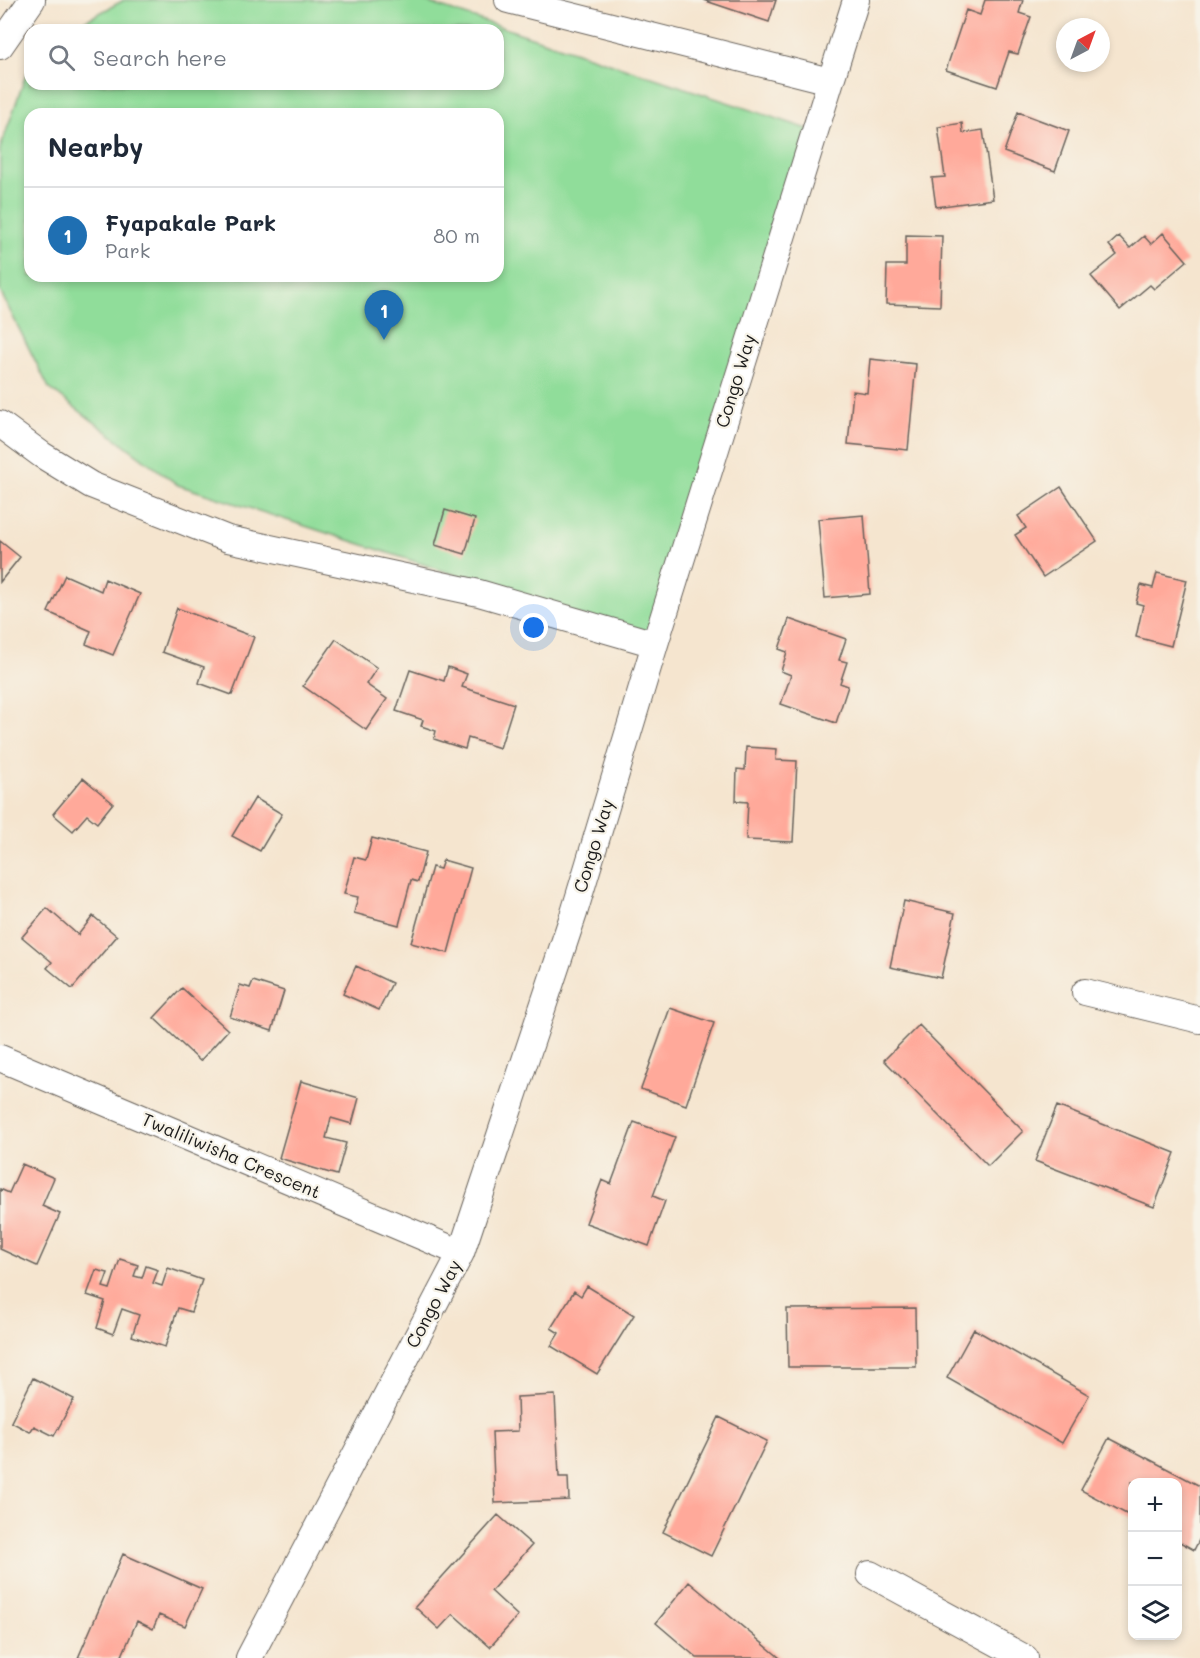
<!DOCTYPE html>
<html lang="en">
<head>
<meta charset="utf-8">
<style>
	:root { --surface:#fff; --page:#f2f2f3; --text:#1f2937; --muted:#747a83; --line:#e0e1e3; --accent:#1f6fb2 }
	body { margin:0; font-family:Mali,sans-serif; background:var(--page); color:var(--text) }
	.controls { position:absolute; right:18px; bottom:18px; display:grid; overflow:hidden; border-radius:12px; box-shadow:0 3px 9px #0003 }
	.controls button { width:54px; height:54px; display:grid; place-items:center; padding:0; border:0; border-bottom:2px solid var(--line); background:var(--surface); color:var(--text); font:30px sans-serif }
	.compass { position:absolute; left:1056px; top:18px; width:54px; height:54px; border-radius:50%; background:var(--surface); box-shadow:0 3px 9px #0003; rotate:41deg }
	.you { position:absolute; left:534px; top:628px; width:21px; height:21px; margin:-15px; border:4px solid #fff; border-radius:50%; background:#1a73e8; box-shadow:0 0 0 9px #1a73e833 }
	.badge { display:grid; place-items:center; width:39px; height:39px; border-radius:50%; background:var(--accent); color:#fff; font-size:20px; font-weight:700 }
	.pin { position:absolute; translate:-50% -50px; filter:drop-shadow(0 2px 3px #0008) }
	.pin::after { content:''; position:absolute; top:32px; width:21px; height:18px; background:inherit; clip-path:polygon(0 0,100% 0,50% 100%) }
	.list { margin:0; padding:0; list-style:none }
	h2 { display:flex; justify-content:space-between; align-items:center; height:78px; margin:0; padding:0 24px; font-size:26px }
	h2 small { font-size:20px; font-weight:400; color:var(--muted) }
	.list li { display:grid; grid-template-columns:39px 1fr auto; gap:18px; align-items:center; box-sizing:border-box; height:96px; padding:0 24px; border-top:2px solid var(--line) }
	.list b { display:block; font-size:22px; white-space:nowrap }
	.list p { margin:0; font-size:20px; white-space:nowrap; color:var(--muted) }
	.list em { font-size:20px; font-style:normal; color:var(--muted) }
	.icon { flex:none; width:33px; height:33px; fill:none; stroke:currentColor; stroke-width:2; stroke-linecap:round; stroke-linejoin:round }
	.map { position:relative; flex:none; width:1200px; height:1658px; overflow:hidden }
	.search { position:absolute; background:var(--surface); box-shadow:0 3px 9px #0003; left:24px; top:24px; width:480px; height:66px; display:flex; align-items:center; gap:15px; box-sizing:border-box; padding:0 21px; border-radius:18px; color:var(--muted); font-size:22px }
	.panel { position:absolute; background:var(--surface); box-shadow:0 3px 9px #0003; left:24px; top:108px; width:480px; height:174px; border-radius:18px }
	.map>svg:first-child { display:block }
	.green { fill:#90dd9a; stroke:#567c5b; stroke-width:1.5; fill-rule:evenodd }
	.building { fill:#ffa99a }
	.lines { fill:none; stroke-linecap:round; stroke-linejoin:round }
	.minor-casing { stroke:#68625b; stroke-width:28 }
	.minor { stroke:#fff; stroke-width:26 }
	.labels { text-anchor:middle; stroke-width:4.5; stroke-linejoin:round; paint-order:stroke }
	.street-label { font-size:18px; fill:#1c1c1c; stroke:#f7f3e8 }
</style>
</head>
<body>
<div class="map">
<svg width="1200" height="1658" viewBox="0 0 1200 1658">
	<rect width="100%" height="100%" fill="#f7f3e8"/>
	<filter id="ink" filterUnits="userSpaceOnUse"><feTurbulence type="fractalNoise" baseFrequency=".0167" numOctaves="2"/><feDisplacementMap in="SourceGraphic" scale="12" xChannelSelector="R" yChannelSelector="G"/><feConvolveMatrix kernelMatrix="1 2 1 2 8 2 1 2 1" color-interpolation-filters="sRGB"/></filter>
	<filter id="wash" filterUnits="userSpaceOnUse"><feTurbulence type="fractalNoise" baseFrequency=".008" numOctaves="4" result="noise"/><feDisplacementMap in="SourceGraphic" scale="24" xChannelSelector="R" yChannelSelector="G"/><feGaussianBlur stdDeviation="1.35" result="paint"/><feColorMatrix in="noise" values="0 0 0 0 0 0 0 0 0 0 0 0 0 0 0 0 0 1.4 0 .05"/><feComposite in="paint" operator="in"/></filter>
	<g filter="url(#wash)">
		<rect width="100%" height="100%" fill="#f5e5cf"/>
		<path class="green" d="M124 0H420L811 130 648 637 178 485 49 388 0 291V149L30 63V84H498V30H68ZM30 114H498V276H30Z"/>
		<g id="blocks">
			<path class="building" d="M703 0H776L769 22Z
				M985 0H1023L1019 13 1031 17 1018 54 1009 52 997 87 946 70 966 10 980 15Z
				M1018 112 1069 131 1055 171 1004 152Z
				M962 123 963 133 983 130 993 199 936 207 932 178 945 177 938 127Z
				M1163 233 1187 261 1154 289 1150 285 1120 310 1091 276 1117 255 1109 245 1119 236 1130 248 1144 236 1151 244Z
				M906 235 942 236 940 306 886 304 887 265H906Z
				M870 359 916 364 908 450 848 444 853 391 867 393Z
				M1061 487 1097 541 1043 577 1015 535 1026 528 1018 516Z
				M445 510 475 519 465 554 435 545Z
				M864 515 870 594 825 598 818 519Z
				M0 541 20 557 0 582Z
				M1157 573 1187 580 1171 646 1136 637 1143 605 1136 603 1141 585 1153 588Z
				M65 575 101 591 105 579 140 594 113 655 86 644 91 631 48 612Z
				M177 608 254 637 232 695 199 683 204 667 162 652Z
				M789 619 846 639 839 660 847 662 840 683 848 686 836 723 781 704 791 675 781 671 787 652 779 649Z
				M336 639 377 668 366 684 387 699 366 730 303 686Z
				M448 667 467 674 462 687 514 704 500 748 468 738 465 749 434 739 436 731 421 726 423 720 396 711 410 670 444 681Z
				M746 747 777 749 776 760 797 761 793 842 746 840 748 802 736 801 737 769 745 770Z
				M83 778 113 803 97 823 87 815 73 831 53 814Z
				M255 798 282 814 260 851 232 836Z
				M372 838 426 852 418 882 411 880 399 925 354 913 358 897 344 894 354 857 366 860Z
				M443 860 471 868 448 953 411 943 432 867 440 869Z
				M904 901 955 913 941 978 890 967Z
				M47 908 78 935 93 916 117 936 72 989 47 968 52 962 22 937Z
				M356 966 392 983 379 1010 343 994Z
				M253 981 284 991 272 1031 230 1017 240 985 250 988Z
				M182 988 228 1030 200 1061 154 1018Z
				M670 1008 714 1023 686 1105 641 1089Z
				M919 1025 1023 1131 988 1166 884 1060Z
				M301 1081 359 1098 352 1124 331 1118 326 1138 346 1143 337 1175 279 1158Z
				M1057 1106 1175 1153 1154 1207 1035 1161Z
				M634 1122 675 1137 653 1196 665 1201 649 1246 586 1223 602 1180 611 1184Z
				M22 1164 54 1178 42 1206 60 1214 37 1266 0 1249V1189L9 1193Z
				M120 1259 138 1265 134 1276 142 1278 146 1266 158 1270 153 1283 162 1286 168 1268 202 1280 191 1312 178 1308 165 1347 132 1336 139 1315 122 1309 113 1334 97 1328 105 1301 87 1295 96 1270 108 1273 103 1287 110 1289Z
				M587 1286 634 1315 597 1374 551 1346 559 1333 551 1328 574 1291 581 1296Z
				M915 1308 916 1367H788L787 1309Z
				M974 1329 1089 1395 1062 1443 947 1378Z
				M33 1378 74 1399 54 1436 34 1426 30 1432 11 1422Z
				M555 1395 559 1477H568L569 1500 495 1503 492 1432 518 1431 517 1397Z
				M719 1417 767 1441 711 1556 663 1532Z
				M1109 1438 1200 1486V1538L1194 1550 1178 1541V1482H1132V1517L1081 1490Z
				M498 1515 532 1545 491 1591 518 1616 490 1647 453 1614 439 1629 415 1607Z
				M123 1554 202 1589 185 1626 159 1615 153 1629 137 1621 121 1658H78Z
				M689 1582 780 1658H697L656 1623Z"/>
		</g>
	</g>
	<g filter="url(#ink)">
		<use href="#blocks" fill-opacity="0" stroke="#68625b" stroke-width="1.5"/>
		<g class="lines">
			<defs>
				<path id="minor" d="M508 0 830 81
					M0 46 32 0
					M0 424 42 455 91 485 228 539 479 593 655 644
					M1085 992 1200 1020
					M0 1058 461 1253
					M870 1574 1025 1658
					M249 1658 461 1253 574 913 655 644 856 0"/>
			</defs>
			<use href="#minor" class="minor-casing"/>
			<use href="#minor" class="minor"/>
		</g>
	</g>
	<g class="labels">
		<g class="street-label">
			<text transform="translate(736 381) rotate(-73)" y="6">Congo Way</text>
			<text transform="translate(594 846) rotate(-73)" y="6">Congo Way</text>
			<text transform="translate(231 1156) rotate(23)" y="6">Twaliliwisha Crescent</text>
			<text transform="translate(434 1304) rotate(-62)" y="6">Congo Way</text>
		</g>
	</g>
</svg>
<div class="controls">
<button>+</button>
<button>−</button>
<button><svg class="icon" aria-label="layers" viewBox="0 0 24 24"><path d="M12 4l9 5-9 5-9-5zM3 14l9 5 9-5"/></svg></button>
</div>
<svg class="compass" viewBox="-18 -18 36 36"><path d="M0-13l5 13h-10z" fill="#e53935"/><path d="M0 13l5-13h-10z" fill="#747a83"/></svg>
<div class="you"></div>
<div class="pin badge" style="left:384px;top:340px">1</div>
<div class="search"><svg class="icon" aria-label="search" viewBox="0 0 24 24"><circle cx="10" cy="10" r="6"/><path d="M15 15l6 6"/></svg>Search here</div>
<section class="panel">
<h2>Nearby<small></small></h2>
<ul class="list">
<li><span class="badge">1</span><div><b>Fyapakale Park</b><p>Park</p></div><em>80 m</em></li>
</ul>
</section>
</div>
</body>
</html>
